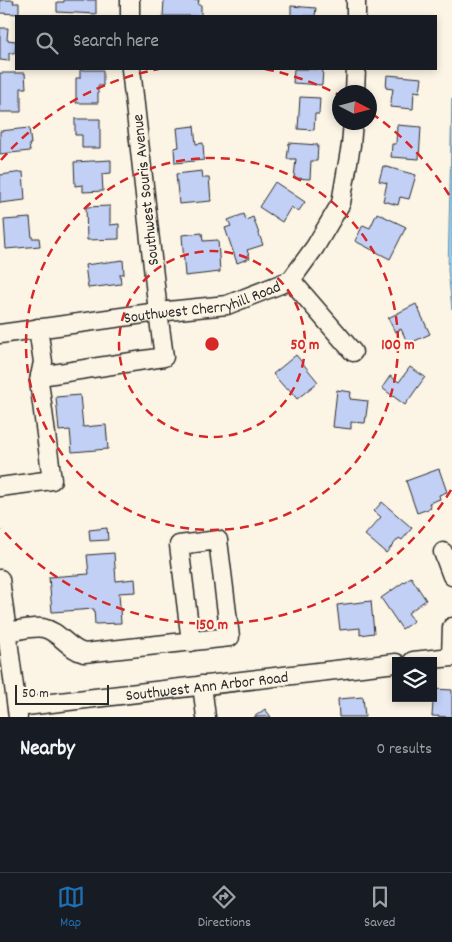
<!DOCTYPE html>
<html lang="en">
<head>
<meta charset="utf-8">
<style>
	:root { --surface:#171b24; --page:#20242c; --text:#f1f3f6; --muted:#9ea1a6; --line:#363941; --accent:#1f6fb2 }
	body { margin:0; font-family:Dekko,sans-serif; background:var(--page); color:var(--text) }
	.controls { position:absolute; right:15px; bottom:15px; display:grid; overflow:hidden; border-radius:0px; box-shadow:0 2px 8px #0003 }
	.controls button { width:45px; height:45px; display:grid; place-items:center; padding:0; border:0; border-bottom:1px solid var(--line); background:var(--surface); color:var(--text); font:25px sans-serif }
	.compass { position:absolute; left:332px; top:85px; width:45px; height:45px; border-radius:50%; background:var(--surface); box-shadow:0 2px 8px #0003; rotate:96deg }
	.scale { position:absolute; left:15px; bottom:12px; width:94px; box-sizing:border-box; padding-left:5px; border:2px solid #2b2b2b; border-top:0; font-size:14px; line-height:18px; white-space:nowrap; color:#2b2b2b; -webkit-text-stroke:4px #fcf5e5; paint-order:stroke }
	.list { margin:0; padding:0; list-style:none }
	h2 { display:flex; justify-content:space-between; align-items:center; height:65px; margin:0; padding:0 20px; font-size:21px }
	h2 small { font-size:16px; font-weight:400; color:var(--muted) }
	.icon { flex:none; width:28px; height:28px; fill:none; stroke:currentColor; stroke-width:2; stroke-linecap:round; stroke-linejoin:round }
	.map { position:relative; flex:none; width:452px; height:717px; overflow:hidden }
	.search { position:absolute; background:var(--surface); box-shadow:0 2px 8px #0003; left:15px; right:15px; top:15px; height:55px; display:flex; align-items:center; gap:12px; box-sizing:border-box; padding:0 18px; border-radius:0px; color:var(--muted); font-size:19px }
	.sheet { height:155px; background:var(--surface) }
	nav { display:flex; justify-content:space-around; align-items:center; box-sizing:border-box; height:70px; border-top:1px solid var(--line); background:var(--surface); font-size:14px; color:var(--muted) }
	nav a { display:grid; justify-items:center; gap:2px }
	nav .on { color:var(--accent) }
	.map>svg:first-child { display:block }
	.water { fill:#95d1f6; stroke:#6b8fa5 }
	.building { fill:#c2d0f6; stroke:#2b2b2b }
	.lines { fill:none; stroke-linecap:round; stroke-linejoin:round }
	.minor-casing { stroke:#2b2b2b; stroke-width:21 }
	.minor { stroke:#fcf5e5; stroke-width:18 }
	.ring { fill:none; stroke:#d62828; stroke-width:2.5; stroke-dasharray:9 6 }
	.labels { text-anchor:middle; stroke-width:4; stroke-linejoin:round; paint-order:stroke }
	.street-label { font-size:16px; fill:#2b2b2b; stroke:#fcf5e5 }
	.centre { fill:#d62828; stroke:#fcf5e5; stroke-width:2.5 }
	.ring-label { font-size:15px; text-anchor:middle; font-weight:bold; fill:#d62828; stroke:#fcf5e5; stroke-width:4; stroke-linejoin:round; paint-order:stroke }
</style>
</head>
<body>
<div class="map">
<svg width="452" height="717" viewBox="0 0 452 717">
	<rect width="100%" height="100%" fill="#fcf5e5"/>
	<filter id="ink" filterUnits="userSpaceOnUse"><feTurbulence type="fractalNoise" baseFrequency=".02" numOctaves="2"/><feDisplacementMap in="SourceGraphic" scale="10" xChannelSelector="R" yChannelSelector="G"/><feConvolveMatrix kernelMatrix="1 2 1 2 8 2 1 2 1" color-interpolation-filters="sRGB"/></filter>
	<g filter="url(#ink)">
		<path class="water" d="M452 98V309L448 271Z"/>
		<path class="building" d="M0 0H14L13 3H19V14L0 13Z
			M64 0H96V14L57 12V2H64Z
			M164 0H199L198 5H201V16H163Z
			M291 6 316 8 315 16H291Z
			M0 28H8L7 40 16 41 15 53H9V61L0 60Z
			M294 69H323L322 85 293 83Z
			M80 70H103V86H98V103H76V78H80Z
			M0 73H25L26 88H21V112H0Z
			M387 75 422 78 420 92 414 91 413 109 390 107 393 89 386 88Z
			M300 97 320 98 319 114H315L314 130 298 129Z
			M75 119H100V148H82V135H75Z
			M397 125 421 127 419 159 391 157 392 144H396Z
			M194 126 196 144 203 143 204 160 175 163 174 148 179 147 177 128Z
			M29 128 31 144H29L30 151 0 154V131Z
			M289 143 318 145 317 161H311L310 179 294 178 296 159H287Z
			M111 160V173L102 174 103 191 83 192V185L75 186 74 162Z
			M383 166 416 175 409 199 400 197 398 205 383 201 387 183 379 181Z
			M202 171 203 178H209L211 201 179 204 176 174Z
			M23 172 25 200 0 203V175Z
			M275 182 305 202 298 212 291 207 282 222 259 207Z
			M110 206V225L119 224V239L87 240 86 207Z
			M377 213 406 227 390 259 355 241 363 225 370 228Z
			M244 214 246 220 253 217 263 245 247 250 250 258 237 263 225 228 231 226 228 220Z
			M30 218 32 238H39L40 246 6 249 4 220Z
			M202 233 203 241 218 240 220 272 185 276 182 235Z
			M123 260 124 274H120L121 284 88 288 85 265Z
			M416 304 430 334 408 344 401 329 395 332 388 318Z
			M296 355 318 382 297 399 288 388 286 389 273 374Z
			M410 367 425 377 405 405 382 388 390 376 399 382Z
			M337 390 351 392 350 399 368 401 365 423 351 422V429L333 427Z
			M80 395 83 427 106 425 108 449 72 452 70 430 59 431 56 397Z
			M439 469 447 492 439 495 440 499 429 503 431 508 417 513 406 481Z
			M382 502 412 528 402 540 399 538 386 553 365 535 381 517 374 511Z
			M107 528 108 540 90 541 89 530Z
			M114 553 116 581 135 579 136 592 119 593 121 623 95 624 94 609 52 612 49 577 89 574 87 555Z
			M411 577 426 600 408 613 414 621 402 629 381 598Z
			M371 601 374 633 360 635V628L340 630 337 605Z
			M434 689 452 690V717L432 716Z
			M363 697 365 717H339L338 699Z
			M265 709 271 717H254Z"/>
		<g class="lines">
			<defs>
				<g id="minor">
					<path d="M130 0V16"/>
					<path d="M356 16V0"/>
					<path d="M355 92 356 69"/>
					<path d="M291 280 353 352"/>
					<path id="s1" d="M0 334 158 312 227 305 291 280 315 247 341 203 351 145 353 122"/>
					<path d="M40 376 164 357 158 312 131 69"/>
					<path d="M0 487 52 480 39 381 43 362 38 328"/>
					<path d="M443 552 452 576"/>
					<path d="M0 579 18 717"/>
					<path d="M7 632C17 631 32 626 43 628 59 631 68 649 84 653L230 637 218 540 179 545 191 642"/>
					<path d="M451 656 452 627"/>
					<path d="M413 661 452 657"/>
					<path d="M202 685 206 717"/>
					<path id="s2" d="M17 707 396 663"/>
				</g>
			</defs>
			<use href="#minor" class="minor-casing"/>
			<use href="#minor" class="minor"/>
		</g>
	</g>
	<g class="ring">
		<circle cx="212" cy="344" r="93"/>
		<circle cx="212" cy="344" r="186"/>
		<path d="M451 490A280 280 0 0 1 1 528M1 160A280 280 0 0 1 159 69M265 69A280 280 0 0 1 339 95M371 113A280 280 0 0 1 451 198"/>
	</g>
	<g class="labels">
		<g class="street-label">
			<text transform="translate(144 190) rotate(-96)" y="6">Southwest Souris Avenue</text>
			<text dy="6" stroke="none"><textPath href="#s1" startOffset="205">Southwest Cherryhill Road</textPath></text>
			<text dy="6" stroke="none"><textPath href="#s2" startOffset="191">Southwest Ann Arbor Road</textPath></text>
		</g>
	</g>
	<circle cx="212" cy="344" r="8" class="centre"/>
	<g class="ring-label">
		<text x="305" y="349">50 m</text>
		<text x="398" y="349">100 m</text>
		<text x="212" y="629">150 m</text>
	</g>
</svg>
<div class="controls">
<button><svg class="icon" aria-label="layers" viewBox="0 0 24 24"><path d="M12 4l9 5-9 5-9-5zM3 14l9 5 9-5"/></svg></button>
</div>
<svg class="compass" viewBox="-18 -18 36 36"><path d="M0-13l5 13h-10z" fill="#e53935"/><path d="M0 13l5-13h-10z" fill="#9ea1a6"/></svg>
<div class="scale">50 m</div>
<div class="search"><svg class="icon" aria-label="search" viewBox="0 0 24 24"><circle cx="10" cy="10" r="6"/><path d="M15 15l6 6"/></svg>Search here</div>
</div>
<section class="sheet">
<h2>Nearby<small>0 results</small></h2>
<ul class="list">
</ul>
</section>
<nav>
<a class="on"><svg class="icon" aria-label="map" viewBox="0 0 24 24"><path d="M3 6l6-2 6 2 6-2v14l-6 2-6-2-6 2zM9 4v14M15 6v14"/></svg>Map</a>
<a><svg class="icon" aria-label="directions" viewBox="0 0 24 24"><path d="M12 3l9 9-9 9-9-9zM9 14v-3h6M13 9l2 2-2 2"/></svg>Directions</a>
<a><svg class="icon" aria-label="saved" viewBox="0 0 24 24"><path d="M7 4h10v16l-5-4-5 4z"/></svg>Saved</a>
</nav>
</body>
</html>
